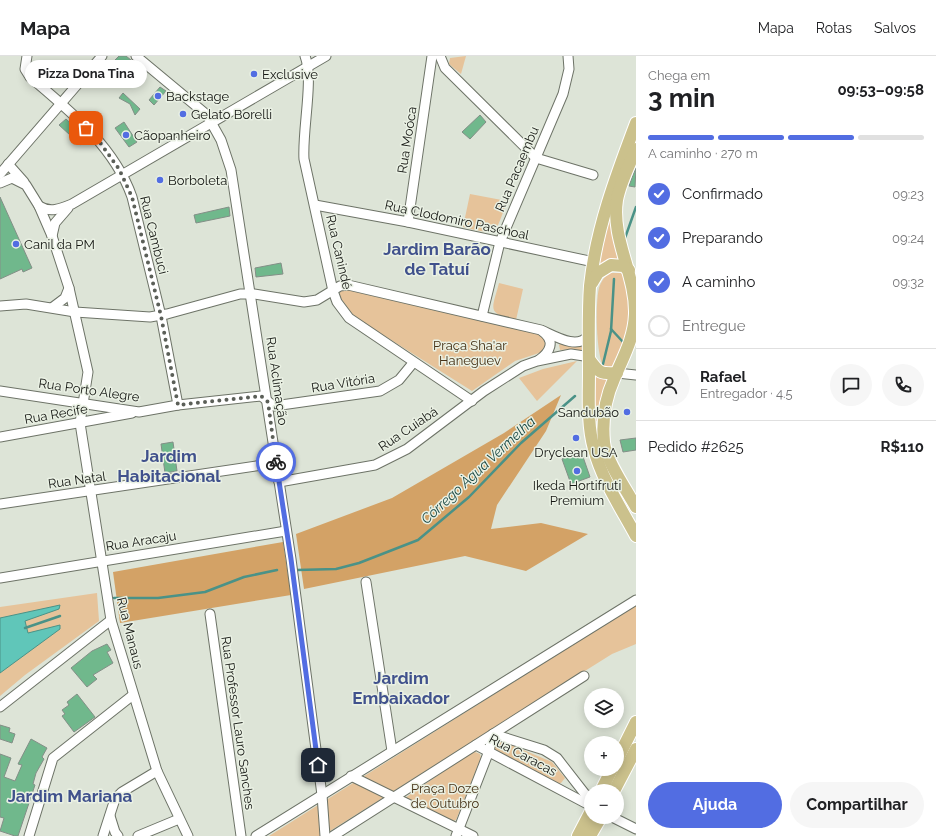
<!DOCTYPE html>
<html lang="pt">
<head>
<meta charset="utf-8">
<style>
	:root { --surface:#fff; --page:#f6f6f6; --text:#202124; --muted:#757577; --line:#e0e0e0; --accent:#526de2 }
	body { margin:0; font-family:Raleway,sans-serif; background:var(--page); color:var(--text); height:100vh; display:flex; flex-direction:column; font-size:15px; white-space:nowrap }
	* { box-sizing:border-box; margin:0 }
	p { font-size:13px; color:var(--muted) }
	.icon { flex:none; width:22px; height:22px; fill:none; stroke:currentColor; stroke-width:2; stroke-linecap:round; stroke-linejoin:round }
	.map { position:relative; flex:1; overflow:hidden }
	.side { display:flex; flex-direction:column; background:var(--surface); width:300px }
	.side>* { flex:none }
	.fabs { position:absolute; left:584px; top:632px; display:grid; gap:8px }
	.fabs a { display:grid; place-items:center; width:40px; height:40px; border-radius:50%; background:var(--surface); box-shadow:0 2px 10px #0003; font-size:20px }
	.pin { position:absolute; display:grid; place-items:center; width:34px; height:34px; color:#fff; margin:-17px; border-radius:8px; box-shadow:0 2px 6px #0006 }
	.courier { position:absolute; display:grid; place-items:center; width:40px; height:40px; margin:-20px; border:3px solid #526de2; border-radius:50%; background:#fff; color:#222; box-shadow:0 1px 5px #0007 }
	.bubble { position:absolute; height:28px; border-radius:14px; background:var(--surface); box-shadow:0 2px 10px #0003; font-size:13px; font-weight:700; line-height:28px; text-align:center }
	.overview em { font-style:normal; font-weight:700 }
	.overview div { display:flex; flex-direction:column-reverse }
	.overview { display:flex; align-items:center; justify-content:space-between; height:68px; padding:0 12px }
	h1 { font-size:26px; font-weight:700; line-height:30px }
	.bar { display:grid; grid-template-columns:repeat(4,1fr); gap:6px 4px; align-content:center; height:48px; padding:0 12px }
	.bar i { height:5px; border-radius:3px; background:var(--line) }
	.bar .active { background:var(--accent) }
	.bar p { grid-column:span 4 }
	.line { display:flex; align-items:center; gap:10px; padding:0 12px; border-top:1px solid var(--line) }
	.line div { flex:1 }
	.round { display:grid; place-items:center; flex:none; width:42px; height:42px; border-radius:21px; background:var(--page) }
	ol { padding:0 12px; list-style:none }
	li { display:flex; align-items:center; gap:12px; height:44px }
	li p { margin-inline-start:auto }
	li .icon { padding:4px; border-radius:50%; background:var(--accent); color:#fff; stroke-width:4 }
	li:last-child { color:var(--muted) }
	li i { width:22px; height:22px; border:2px solid var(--line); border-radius:50% }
	.primary-button { display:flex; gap:8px; margin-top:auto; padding:8px 12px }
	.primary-button a { flex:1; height:46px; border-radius:24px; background:var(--accent); color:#fff; font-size:16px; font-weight:700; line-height:46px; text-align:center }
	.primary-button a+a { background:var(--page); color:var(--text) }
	header { display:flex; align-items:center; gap:24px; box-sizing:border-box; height:56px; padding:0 20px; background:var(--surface); border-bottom:1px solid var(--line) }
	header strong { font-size:19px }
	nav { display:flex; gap:22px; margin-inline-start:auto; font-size:14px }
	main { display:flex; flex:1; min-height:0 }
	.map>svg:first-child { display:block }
	.green { fill:#e6c39a }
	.forest { fill:#d3a266 }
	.water { fill:#60c6b9; stroke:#4a9287 }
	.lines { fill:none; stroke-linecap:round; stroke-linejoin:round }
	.stream { stroke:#4a9287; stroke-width:2.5 }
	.building { fill:#70b88c; stroke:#838f87 }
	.minor-casing { stroke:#6d7367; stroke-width:11 }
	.major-casing { stroke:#fff; stroke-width:14 }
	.minor { stroke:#fff; stroke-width:9 }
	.major { stroke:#cbc18c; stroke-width:12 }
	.done { stroke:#5b5f58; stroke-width:4; stroke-dasharray:0 7.2 }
	.route { stroke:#526de2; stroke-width:5 }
	.poi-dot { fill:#526de2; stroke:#eaf1e4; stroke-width:1.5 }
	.labels { text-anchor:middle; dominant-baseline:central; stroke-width:3; stroke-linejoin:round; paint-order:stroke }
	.poi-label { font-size:13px; fill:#151713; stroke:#eaf1e4; text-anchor:start }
	.street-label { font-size:13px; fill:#151713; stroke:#eaf1e4 }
	.park-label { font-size:13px; fill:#463217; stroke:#eaf1e4 }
	.water-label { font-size:14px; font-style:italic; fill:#194742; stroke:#eaf1e4 }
	.district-label { font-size:17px; font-weight:bold; fill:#40518c; stroke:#eaf1e4 }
</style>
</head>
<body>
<header>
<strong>Mapa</strong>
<nav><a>Mapa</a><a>Rotas</a><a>Salvos</a></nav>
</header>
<main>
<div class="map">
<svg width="636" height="780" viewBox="0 0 636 780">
	<rect width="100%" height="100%" fill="#dde4d7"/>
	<g class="green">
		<polygon points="466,0 461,18 449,8 450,2"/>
		<polygon points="615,136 622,208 597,214"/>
		<path d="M470 138 507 145C495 178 499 180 463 171Z"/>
		<path d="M610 217H621L627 224 631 270 612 312H604C596 300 595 247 599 232 601 225 605 220 610 217Z"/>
		<path d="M499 227 523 233 516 264C486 257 492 254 499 227Z"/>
		<polygon points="344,233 542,279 546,290 542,296 515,305 472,335 353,260 340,241 340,235"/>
		<polygon points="561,287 584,290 584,295 572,293 560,294 559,289"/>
		<polygon points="577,305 537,345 519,322 543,313"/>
		<polygon points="594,319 610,321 599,365 595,365"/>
		<polygon points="97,537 99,565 25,619 0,640 0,551"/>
		<polygon points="636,549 636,588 612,598 322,780 269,780"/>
		<polygon points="500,684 552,706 565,722 561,727 554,728 495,694 495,688"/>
		<polygon points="475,696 480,698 481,702 456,764 453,765 405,742 469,698"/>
	</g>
	<g class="forest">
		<polygon points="561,339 546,375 497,449 491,473 541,467 588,478 526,515 465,500 304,533 296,478 392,442 504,377"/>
		<polygon points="283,486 291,539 120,567 113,516"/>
	</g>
	<polygon class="water" points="60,549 59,553 25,565 28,577 60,569 60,573 0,617 0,562"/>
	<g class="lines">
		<g class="stream">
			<polyline points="625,182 636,151"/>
			<polyline points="611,273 623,286"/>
			<polyline points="603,308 611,275 614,223"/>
			<polyline points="297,514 336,513 359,507 418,484 469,441 521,387 575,340"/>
			<polyline points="114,542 158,542 205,536 244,521 277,514"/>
			<polyline points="25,572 60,560"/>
		</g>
	</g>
	<g class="building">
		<polygon points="119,0 126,0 142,13 134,22 114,5"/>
		<polygon points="160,31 166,35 154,49 149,44"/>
		<polygon points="123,37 140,53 135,59 130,48 119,42"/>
		<polygon points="480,59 486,66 470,83 462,76"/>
		<polygon points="66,63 87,82 81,89 59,69"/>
		<polygon points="124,66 137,86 129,91 115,72"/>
		<polygon points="636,112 635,131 629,130 635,114"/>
		<polygon points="0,141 32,212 23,216 22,213 0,223"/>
		<polygon points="229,151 230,160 196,167 194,159"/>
		<polygon points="281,207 283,218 256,221 255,212"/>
		<polygon points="636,382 636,394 623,396 620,384"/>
		<polygon points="173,386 177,415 165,417 161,388"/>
		<polygon points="581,395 590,421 571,428 562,403"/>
		<polygon points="107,588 111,594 107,596 113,607 93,619 97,623 87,631 71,612 92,595"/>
		<polygon points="77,638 95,661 74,676 62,660 65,658 62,654 69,649 67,646"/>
		<polygon points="0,669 10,672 9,676 15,678 12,687 0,683"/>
		<polygon points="31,683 47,692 42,701 44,703 36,717 33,728 35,729 18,780 15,780 0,775 4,762 0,761 0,698 11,702 4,721 15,725 22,709 18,708"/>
	</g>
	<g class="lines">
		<defs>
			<g id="minor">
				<path d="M27 0 25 13 30 21C70 55 114 90 132 141L161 260 178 349"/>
				<polyline points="136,0 207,59 221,84 231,114 291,503 322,739 325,780"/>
				<path d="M305 0C314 23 302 74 304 103L333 235 337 246 349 262 472 345"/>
				<polyline points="440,0 445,12 536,102 593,119"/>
				<polyline points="8,108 24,126"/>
				<polyline points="0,118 102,0"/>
				<polyline points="0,127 12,122 26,129 39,150 52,180 69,232 88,316 80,367 111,564 157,715 188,780"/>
				<polyline points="315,149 408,166 594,206"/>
				<path d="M39 150C50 157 60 153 72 148L326 0"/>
				<polyline points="408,166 432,0"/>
				<polyline points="52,180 55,167 68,152"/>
				<path d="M0 250 26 248 75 256 150 261 167 258 240 238H254L304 246 317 244 340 230 348 229 541 274C555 280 577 294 588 280"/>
				<polyline points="53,251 65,242 69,232"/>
				<polyline points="482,260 500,186 563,38 569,13 568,0"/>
				<path d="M539 304C550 296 556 285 542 275"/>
				<polyline points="617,317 636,319"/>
				<polyline points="0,335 139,356 178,349 261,340 274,350 380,335 399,324 413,307"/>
				<polyline points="0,381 132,357"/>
				<polyline points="279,426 375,409 407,393 484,335 523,310 537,305 571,298 584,300 589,303"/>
				<polyline points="0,448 276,407"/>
				<polyline points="0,522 286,475"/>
				<polyline points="366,526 392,695"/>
				<polyline points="210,558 241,780"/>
				<polyline points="0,651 111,564"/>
				<polyline points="493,678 544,694 557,702 585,738 591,741"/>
				<polyline points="476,689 591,750"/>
				<polyline points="351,720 473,780"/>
				<polyline points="110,760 115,776 118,780"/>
				<polyline points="612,761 636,773"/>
				<polyline points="29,780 53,702 133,639"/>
				<polyline points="103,780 115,743 122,736 157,715"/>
				<polyline points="138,780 179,763"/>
				<polyline points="256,780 636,544"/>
				<polyline points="333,780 584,620"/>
				<polyline points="456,780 489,695 493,678"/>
			</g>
			<g id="major">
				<path d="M636 67C616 120 596 173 590 230 588 258 589 286 589 315 589 340 587 369 594 393 602 424 621 452 636 480"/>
				<path d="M636 93C629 110 620 127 617 144 611 183 636 219 635 258 634 283 623 301 614 323 605 343 602 365 604 386 605 403 627 435 636 451"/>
				<polyline points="592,227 598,217 611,209 623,210 629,214"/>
				<path d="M589 303C599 317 600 318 617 317"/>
				<polyline points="617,704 636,666"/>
				<polyline points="601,735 612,713"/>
				<polyline points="614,735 636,693"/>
				<polyline points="578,780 591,755"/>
				<polyline points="590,780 601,761"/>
			</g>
		</defs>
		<use href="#minor" class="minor-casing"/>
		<use href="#major" class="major-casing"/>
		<use href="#minor" class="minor"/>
		<use href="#major" class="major"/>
	</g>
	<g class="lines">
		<polyline class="done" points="86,72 96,81 119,113 132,141 161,260 178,349 261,340 268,346 276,406"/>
		<polyline class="route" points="276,406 291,503 318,709"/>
	</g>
	<g class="poi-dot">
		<circle cx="254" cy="18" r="4"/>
		<circle cx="158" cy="40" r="4"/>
		<circle cx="183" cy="58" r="4"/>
		<circle cx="126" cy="79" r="4"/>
		<circle cx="160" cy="124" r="4"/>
		<circle cx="16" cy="188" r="4"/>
		<circle cx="627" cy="356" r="4"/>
		<circle cx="576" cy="382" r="4"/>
		<circle cx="577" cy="415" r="4"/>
	</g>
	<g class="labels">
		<g class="poi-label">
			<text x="262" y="18">Exclusive</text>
			<text x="166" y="40">Backstage</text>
			<text x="191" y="58">Gelato Borelli</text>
			<text x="134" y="79">Cãopanheiro</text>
			<text x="168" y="124">Borboleta</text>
			<text x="24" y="188">Canil da PM</text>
			<text x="619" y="356" text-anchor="end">Sandubão</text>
			<text x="576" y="396" text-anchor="middle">Dryclean USA</text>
			<text x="577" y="429" text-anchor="middle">Ikeda Hortifruti<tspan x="577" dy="15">Premium</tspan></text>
		</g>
		<g class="street-label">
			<text transform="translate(407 84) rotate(-81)">Rua Moóca</text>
			<text transform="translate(517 113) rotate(-67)">Rua Pacaembu</text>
			<text transform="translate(457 164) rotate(12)">Rua Clodomiro Paschoal</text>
			<text transform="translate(154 179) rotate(76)">Rua Cambuci</text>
			<text transform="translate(339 196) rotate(77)">Rua Canindé</text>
			<text transform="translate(277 325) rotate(82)">Rua Aclimação</text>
			<text transform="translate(343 327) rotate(-9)">Rua Vitória</text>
			<text transform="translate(89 334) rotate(8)">Rua Porto Alegre</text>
			<text transform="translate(56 358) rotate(-10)">Rua Recife</text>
			<text transform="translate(408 373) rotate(-34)">Rua Cuiabá</text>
			<text transform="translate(77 424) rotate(-8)">Rua Natal</text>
			<text transform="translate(141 485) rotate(-9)">Rua Aracaju</text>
			<text transform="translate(130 577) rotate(76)">Rua Manaus</text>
			<text transform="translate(238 667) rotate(82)">Rua Professor Lauro Sanches</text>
			<text transform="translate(523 699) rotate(28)">Rua Caracas</text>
		</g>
		<g class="park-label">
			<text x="470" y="289">Praça Sha'ar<tspan x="470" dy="15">Haneguev</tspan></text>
			<text x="445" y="732">Praça Doze<tspan x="445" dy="15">de Outubro</tspan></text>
		</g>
		<g class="water-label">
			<text transform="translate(478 414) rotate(-43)">Córrego Àgua Vermelha</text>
		</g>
		<g class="district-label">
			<text x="437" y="193">Jardim Barão<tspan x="437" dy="20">de Tatuí</tspan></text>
			<text x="169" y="400">Jardim<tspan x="169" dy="20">Habitacional</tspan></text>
			<text x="401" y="622">Jardim<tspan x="401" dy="20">Embaixador</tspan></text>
			<text x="70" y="740">Jardim Mariana</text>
		</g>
	</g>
</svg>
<div class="fabs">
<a><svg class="icon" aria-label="layers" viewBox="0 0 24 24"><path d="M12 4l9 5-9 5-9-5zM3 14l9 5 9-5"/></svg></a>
<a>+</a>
<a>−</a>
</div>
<div class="pin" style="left:86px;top:72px;background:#ea580c"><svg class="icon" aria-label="bag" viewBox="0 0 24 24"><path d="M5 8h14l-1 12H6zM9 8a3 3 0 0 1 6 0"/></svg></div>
<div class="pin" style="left:318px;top:709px;background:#1f2937"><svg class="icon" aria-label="home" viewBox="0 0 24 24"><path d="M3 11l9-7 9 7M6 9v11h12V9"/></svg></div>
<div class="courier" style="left:276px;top:406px"><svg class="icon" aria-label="bike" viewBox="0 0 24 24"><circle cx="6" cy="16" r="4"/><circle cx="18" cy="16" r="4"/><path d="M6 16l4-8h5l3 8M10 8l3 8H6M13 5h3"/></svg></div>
<div class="bubble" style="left:25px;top:4px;width:122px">Pizza Dona Tina</div>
</div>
<section class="side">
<div class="overview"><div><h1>3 min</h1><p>Chega em</p></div><em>09:53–09:58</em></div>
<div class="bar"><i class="active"></i><i class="active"></i><i class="active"></i><i></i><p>A caminho · 270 m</p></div>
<ol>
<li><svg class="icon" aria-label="check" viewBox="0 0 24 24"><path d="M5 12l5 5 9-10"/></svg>Confirmado<p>09:23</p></li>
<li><svg class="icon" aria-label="check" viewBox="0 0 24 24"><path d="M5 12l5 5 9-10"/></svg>Preparando<p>09:24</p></li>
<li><svg class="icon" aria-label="check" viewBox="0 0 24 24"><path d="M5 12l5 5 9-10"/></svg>A caminho<p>09:32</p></li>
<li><i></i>Entregue</li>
</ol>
<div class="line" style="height:72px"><a class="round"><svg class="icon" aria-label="person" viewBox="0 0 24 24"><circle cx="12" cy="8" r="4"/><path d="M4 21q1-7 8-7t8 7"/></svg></a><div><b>Rafael</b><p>Entregador · 4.5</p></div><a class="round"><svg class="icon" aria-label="chat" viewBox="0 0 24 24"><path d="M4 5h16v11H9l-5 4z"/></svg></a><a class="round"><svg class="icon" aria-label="phone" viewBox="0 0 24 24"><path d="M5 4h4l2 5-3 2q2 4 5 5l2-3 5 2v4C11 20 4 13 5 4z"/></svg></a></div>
<div class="line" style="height:52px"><div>Pedido #2625</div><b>R$110</b></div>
<div class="primary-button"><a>Ajuda</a><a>Compartilhar</a></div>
</section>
</main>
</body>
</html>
